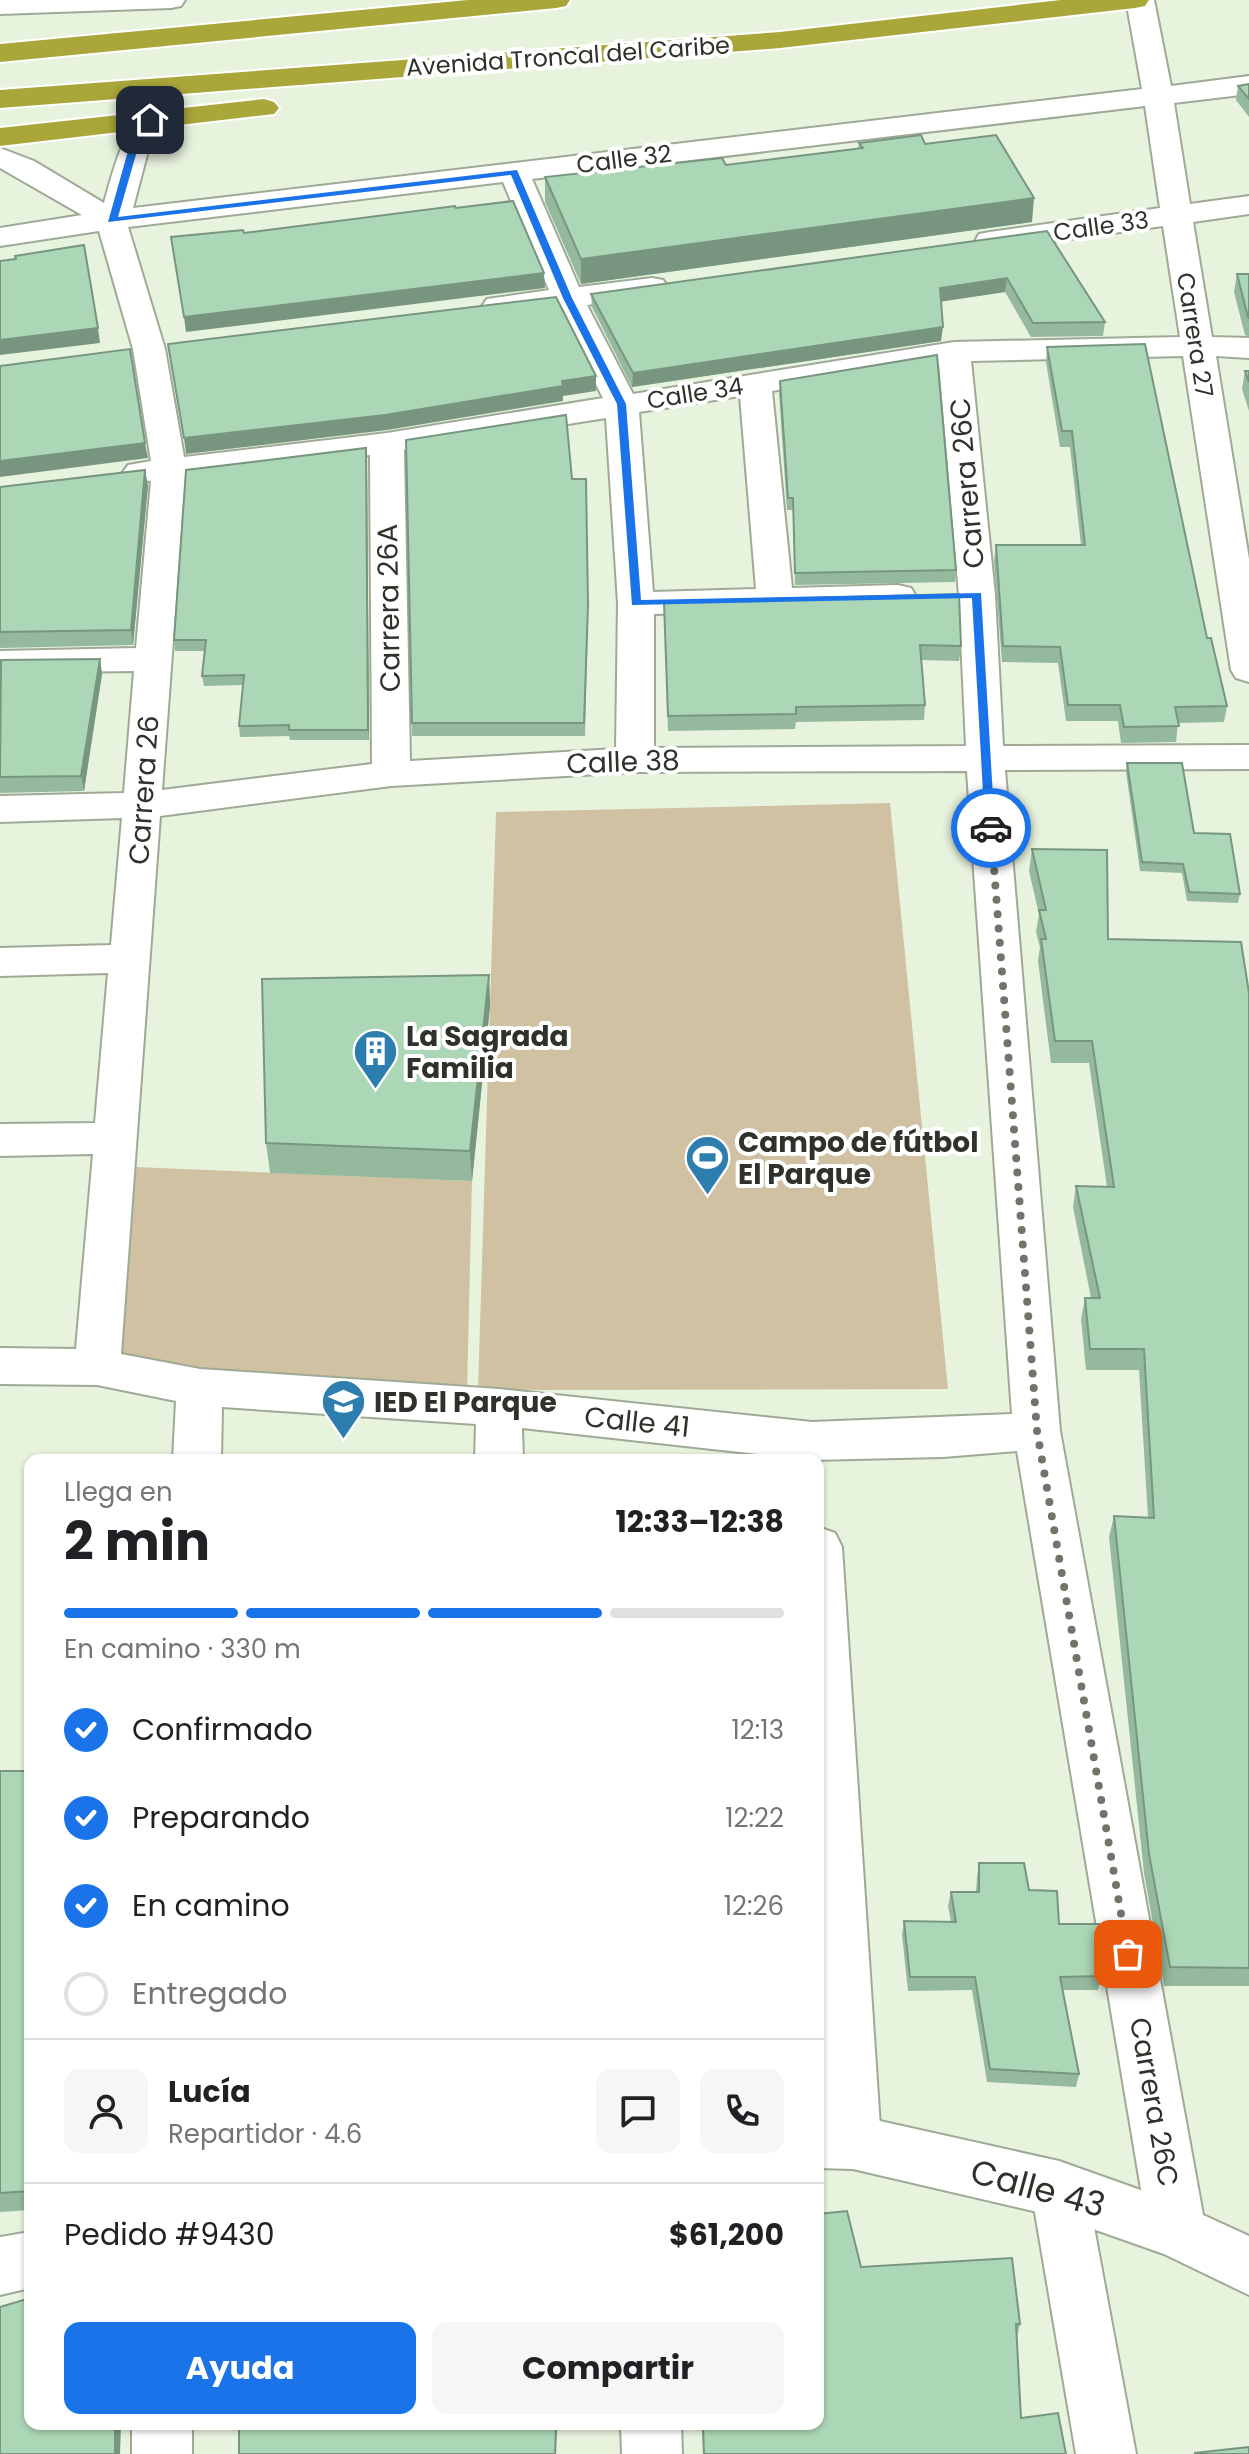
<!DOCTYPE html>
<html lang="es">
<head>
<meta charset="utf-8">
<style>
	:root { --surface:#fff; --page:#f6f6f6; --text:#202124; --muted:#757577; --line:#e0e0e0; --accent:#1a73e8 }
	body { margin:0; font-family:Poppins,sans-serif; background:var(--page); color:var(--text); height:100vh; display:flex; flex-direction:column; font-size:30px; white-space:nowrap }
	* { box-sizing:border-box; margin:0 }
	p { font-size:26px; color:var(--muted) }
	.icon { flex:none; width:44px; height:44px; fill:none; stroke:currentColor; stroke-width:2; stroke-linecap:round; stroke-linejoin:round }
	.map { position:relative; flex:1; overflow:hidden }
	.sheet { position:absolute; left:24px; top:1454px; width:800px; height:976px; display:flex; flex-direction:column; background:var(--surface); border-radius:16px; box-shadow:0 2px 6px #0004 }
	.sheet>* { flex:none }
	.pin { position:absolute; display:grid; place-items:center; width:68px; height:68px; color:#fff; margin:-34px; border-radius:16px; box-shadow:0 4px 12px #0006 }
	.courier { position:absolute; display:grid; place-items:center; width:80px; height:80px; margin:-40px; border:6px solid #1a73e8; border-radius:50%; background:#fff; color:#222; box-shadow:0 2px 10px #0007 }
	.head em { font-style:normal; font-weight:700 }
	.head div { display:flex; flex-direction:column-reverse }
	.head { display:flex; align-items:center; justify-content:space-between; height:136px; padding:0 40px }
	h1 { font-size:52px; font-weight:700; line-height:60px }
	.bar { display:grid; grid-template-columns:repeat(4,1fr); gap:12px 8px; align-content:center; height:96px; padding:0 40px }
	.bar i { height:10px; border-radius:6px; background:var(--line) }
	.bar .active { background:var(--accent) }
	.bar p { grid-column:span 4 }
	.line { display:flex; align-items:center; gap:20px; padding:0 40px; border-top:2px solid var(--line) }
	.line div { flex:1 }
	.round { display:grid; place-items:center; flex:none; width:84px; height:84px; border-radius:16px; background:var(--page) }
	ol { padding:0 40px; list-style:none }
	li { display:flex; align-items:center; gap:24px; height:88px }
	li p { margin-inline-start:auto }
	li .icon { padding:8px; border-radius:50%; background:var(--accent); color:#fff; stroke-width:4 }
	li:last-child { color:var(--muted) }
	li i { width:44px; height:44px; border:4px solid var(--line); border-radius:50% }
	.cta { display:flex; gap:16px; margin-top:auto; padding:16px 40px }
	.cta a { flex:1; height:92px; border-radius:16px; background:var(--accent); color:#fff; font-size:32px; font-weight:700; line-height:92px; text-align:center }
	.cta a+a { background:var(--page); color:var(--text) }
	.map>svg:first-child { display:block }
	.green { fill:#d0c1a3 }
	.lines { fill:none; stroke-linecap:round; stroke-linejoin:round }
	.street-casing { stroke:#9faa96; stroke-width:4 }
	.secondary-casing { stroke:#9faa96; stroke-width:4 }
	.highway-casing { stroke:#fff; stroke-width:4 }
	.street { fill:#fff; fill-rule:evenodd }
	.secondary { fill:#fff; fill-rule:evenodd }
	.highway { fill:#aaa73a; fill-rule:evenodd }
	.wall { fill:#94b99d }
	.shaded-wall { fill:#78967f }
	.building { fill:#acd7b6; stroke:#78967f; stroke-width:2 }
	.route { fill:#1a73e8 }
	.done { stroke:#6f7669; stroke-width:8; stroke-dasharray:0 14.4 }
	.labels { text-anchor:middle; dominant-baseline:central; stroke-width:8; stroke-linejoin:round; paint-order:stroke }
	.far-street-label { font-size:24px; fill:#2e322a; stroke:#fff }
	.street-label { font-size:28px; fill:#2e322a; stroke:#fff }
	.poi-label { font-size:28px; font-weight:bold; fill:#2e322a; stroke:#fff; text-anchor:start }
	.near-street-label { font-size:34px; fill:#2e322a; stroke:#fff }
</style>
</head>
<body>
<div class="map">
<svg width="1249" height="2454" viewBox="0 0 1249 2454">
	<rect width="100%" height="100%" fill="#e8f3de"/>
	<g class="green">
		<polygon points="890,803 948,1389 478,1390 496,812"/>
		<polygon points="135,1167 472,1181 467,1392 259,1381 113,1359"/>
	</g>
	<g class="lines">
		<defs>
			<g id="street">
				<path d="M1126 0H1154L1171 86 1249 76V94L1174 103 1190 204 1249 196V214L1193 222 1212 337 1249 338V358L1216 356 1249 559V682L1236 678 1231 670 1183 356 971 361 995 595 1003 746 1249 745V769L1005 770 1060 1431 1206 2231 1197 2251 1177 2259 1157 2251 1148 2231 1017 1451 943 1457 812 1460 522 1428 523 1460H475L476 1424 222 1407 221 1460H173L176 1401 97 1385 0 1384V1348L76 1349 93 1154 0 1156V1124L95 1123 108 973 0 976V948L111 945 122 818 0 822V796L124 793 134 671 0 673V651L136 648 151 481 128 479 123 472 128 465 151 461 133 349 99 231 0 246V228L82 215 0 168V148L34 161 104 203C113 171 120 142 140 114L150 111 160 114 165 120 148 151 133 208 1142 89ZM1145 106 1160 208 990 232 979 234 975 241 979 248 990 250 1163 226 1180 337 954 342 633 394 587 305 663 294 668 287 663 280 652 278 579 287 532 179ZM503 182 549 290 487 299 482 306 487 313 498 316 557 308 603 398 387 433 184 457 165 349 128 227ZM939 364 959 595 966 746 654 748V614L898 607 911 604 916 596 911 588 898 585 792 588 772 391ZM740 396 756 589 653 592 639 412ZM606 418 618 603 616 749 410 761 404 450ZM370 455 372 764 162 790 185 477ZM967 771 1012 1414 812 1422 499 1389 200 1369 121 1354 160 816 391 786 635 772Z"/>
				<polygon points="818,1527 835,1533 842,1547 881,2142 873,2161 853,2169 833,2161 825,2142 818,2009"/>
				<polygon points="1059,2161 1079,2170 1087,2189 1136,2454 1076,2454 1031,2189 1039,2170"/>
				<rect x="132" y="2424" width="60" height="30"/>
				<polygon points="621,2424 681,2424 682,2454 622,2454"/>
			</g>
			<g id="secondary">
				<polygon points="0,0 185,0 181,6 171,8 0,14"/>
				<polygon points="818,2114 853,2115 1059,2161 1177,2203 1249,2236 1249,2295 1164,2254 1059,2217 853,2169 818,2168"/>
				<polygon points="30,2232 30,2288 0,2295 0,2237"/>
			</g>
			<g id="highway">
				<polygon points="468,0 570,0 566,6 556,8 0,62 0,44"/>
				<polygon points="1061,0 1149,0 1145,6 1135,8 780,48 0,108 0,90 780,32"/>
				<polygon points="264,99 274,102 279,108 274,114 0,146 0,128"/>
			</g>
		</defs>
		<use href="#street" class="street-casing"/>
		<use href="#secondary" class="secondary-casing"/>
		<use href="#highway" class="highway-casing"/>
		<use href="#street" class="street"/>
		<use href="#secondary" class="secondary"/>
		<use href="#highway" class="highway"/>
	</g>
	<g class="wall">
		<polygon points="1249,84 1249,117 1236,100 1238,86"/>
		<polygon points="859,143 925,144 1032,222 581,284 545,202 545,177 726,165 858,149"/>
		<polygon points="1047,231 1105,322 1103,336 1031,337 1005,292 941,301 941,341 632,387 592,307 591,294"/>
		<polygon points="1237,274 1249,274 1249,337 1245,335 1234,292"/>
		<polygon points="1047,347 1207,638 1227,706 1224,722 1178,723 1176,742 1121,743 1118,721 1066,721 1058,663 1002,662 994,561 996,545 1081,545 1070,447 1060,447 1046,362"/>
		<polygon points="1245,371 1249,371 1249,411 1242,389"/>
		<polygon points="780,381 956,570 955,582 795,585 793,510 787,510 779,393"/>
		<polygon points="366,448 369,740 290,740 289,736 240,737 239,726 243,685 204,686 202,676 204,651 175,651 174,640"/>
		<polygon points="572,479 588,617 585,736 412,736 412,723"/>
		<polygon points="148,485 133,645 0,648 0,487"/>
		<polygon points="664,602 961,646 959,661 921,660 925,705 924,720 796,722 795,729 668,731"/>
		<polygon points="100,659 102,674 84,791 0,793 0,666"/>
		<polygon points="1127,763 1194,833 1240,894 1238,903 1187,901 1182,873 1140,871 1126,772"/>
		<polygon points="1032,849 1108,939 1249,993 1249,1986 1164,1986 1144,1873 1109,1537 1114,1516 1148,1517 1139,1370 1086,1370 1081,1319 1085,1298 1091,1298 1073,1207 1076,1186 1107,1187 1089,1063 1051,1063 1038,961 1040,947 1036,932 1039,914 1029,871"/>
		<polygon points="489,975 490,1006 472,1181 270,1173 266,1143"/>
		<polygon points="0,1771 30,1771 30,2210 0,2212"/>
		<polygon points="979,1863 1029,1890 1059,1924 1107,1972 1104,1985 1099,1985 1098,1990 1063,1990 1079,2074 1076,2087 987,2082 972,1990 908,1991 902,1935 904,1921 951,1922 948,1906 951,1892 976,1892 977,1877"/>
		<polygon points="861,2267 1020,2324 1017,2337 1021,2418 1066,2454 703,2454 702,2424 818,2424"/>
	</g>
	<g class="shaded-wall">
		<polygon points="1034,198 1032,222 581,284 581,259"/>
		<polygon points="544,273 545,288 186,332 184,317"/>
		<polygon points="1007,278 1005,292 939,302 940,288"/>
		<polygon points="943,327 941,341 632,387 633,373"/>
		<polygon points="98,328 100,343 0,355 0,340"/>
		<polygon points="596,376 596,391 563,396 563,401 387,430 186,454 184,438"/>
		<polygon points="145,443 148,458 0,477 0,461"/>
		<polygon points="366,448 367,458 369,740 368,730"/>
		<polygon points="145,470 148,485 133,645 131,630"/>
		<polygon points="100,659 102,674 84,791 81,776"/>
		<polygon points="489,975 490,1006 472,1181 470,1151"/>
		<polygon points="115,2424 121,2424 120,2454 115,2454"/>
		<polygon points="556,2424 557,2424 556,2454 555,2454"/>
	</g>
	<g class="building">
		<polygon points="1249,84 1249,99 1238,86"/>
		<polygon points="921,135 925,144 996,135 1034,198 581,259 545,177 722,158 726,165 863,148 859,143"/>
		<polygon points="513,201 544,273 184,317 171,237 243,230 244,233 455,206 456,208"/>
		<polygon points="1047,231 1105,322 1033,323 1007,278 940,288 943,327 633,373 591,294"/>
		<polygon points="84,245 98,328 0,340 0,261 16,259 15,256"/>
		<polygon points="1237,274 1249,274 1249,318 1248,317"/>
		<polygon points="556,297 596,376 562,381 563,386 385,415 184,438 168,344"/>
		<polygon points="1145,344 1207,638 1211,638 1227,706 1175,707 1179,726 1124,727 1120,705 1068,705 1060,647 1003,646 996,545 1085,545 1072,431 1062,431 1047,347"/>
		<polygon points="130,349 145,443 0,461 0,366"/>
		<polygon points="937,355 956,570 795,573 793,498 788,498 780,381"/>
		<polygon points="1245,371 1249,371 1249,382"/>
		<polygon points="566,415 572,479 586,479 588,605 584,723 412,723 406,440"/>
		<polygon points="366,448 368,730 289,730 289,725 239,726 244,675 202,676 206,640 174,640 186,470"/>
		<polygon points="145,470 131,630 0,632 0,487"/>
		<polygon points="959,594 961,646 920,645 925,705 796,707 796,714 668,716 664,602"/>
		<polygon points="100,659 81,776 0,777 1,660"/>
		<polygon points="1127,763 1182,763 1194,833 1230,834 1240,894 1189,892 1183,864 1142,862"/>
		<polygon points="1032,849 1107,850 1108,939 1241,942 1249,993 1249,1968 1170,1967 1149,1854 1114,1516 1154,1518 1144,1349 1090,1349 1085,1298 1100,1298 1076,1186 1114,1187 1092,1041 1055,1041 1041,939 1046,939 1039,910 1046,910"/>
		<polygon points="489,975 470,1151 266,1143 262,979"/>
		<polygon points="0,1771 30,1771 30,2191 0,2193"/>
		<polygon points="979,1863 1024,1863 1029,1890 1057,1891 1059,1924 1099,1924 1107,1972 1101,1972 1101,1976 1060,1977 1079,2074 990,2069 975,1977 910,1977 904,1921 956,1922 951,1892 979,1892"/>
		<polygon points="847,2211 861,2267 1012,2258 1020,2324 1016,2324 1021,2418 1058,2413 1066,2454 704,2454 703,2424 818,2424 818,2214"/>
		<polygon points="30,2298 30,2424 115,2424 115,2454 0,2454 0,2307"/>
		<polygon points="239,2424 556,2424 555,2454 239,2454"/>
		<polygon points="1249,2447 1249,2454 1195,2454 1195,2453"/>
	</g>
	<polygon class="route" points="147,118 154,120 137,151 118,217 517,170 572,298 626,404 641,600 981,593 995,831 985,828 972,598 632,605 617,404 563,298 511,175 108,222 128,151"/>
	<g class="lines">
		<polyline class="done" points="991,828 1037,1431 1128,1954"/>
	</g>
	<defs>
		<symbol id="building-pin" viewBox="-11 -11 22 30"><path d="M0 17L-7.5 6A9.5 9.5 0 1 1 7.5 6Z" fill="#2d7eaf" stroke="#fff"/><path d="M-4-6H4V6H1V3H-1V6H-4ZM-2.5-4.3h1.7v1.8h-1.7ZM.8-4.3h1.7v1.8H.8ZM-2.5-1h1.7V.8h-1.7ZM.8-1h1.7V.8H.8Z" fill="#fff"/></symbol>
		<symbol id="stadium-pin" viewBox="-11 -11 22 30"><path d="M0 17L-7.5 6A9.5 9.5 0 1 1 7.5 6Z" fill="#2d7eaf" stroke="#fff"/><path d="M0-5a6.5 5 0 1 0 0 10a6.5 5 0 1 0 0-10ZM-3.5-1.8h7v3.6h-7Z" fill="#fff"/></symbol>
		<symbol id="school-pin" viewBox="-11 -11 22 30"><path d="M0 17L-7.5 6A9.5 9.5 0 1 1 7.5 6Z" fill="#2d7eaf" stroke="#fff"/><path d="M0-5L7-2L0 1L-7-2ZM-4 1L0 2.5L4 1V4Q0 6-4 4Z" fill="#fff"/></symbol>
	</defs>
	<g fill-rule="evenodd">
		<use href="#building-pin" x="350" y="1026" width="51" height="69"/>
		<use href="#stadium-pin" x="682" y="1132" width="51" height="69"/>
		<use href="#school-pin" x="318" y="1376" width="51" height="69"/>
	</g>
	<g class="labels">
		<g class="far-street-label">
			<text transform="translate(568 56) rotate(-4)">Avenida Troncal del Caribe</text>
			<text transform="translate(624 159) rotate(-7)">Calle 32</text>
			<text transform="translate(1101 226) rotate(-8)">Calle 33</text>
			<text transform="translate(1195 335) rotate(81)">Carrera 27</text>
			<text transform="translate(695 393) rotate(-9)">Calle 34</text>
		</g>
		<g class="street-label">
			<text transform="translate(967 483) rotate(-95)">Carrera 26C</text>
			<text transform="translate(389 608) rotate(-91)">Carrera 26A</text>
			<text transform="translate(623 762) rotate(-2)">Calle 38</text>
			<text transform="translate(144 790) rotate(-86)">Carrera 26</text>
			<text transform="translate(637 1422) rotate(6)">Calle 41</text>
			<text transform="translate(1154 2102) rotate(80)">Carrera 26C</text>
		</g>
		<g class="poi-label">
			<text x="406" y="1036">La Sagrada<tspan x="406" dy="32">Familia</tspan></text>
			<text x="738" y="1142">Campo de fútbol<tspan x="738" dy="32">El Parque</tspan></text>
			<text x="374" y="1402">IED El Parque</text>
		</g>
		<g class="near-street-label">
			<text transform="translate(1038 2188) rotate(15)">Calle 43</text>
		</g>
	</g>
</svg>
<div class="pin" style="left:1128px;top:1954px;background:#ea580c"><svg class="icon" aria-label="bag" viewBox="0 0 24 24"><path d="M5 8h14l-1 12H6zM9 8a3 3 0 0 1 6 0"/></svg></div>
<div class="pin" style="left:150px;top:120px;background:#1f2937"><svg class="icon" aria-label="home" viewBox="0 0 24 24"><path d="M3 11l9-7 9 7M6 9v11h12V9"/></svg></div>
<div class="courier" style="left:991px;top:828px"><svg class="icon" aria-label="car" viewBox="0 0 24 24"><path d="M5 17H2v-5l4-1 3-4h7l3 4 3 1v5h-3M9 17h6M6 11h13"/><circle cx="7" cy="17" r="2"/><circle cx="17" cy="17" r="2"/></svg></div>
<section class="sheet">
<div class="head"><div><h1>2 min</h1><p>Llega en</p></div><em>12:33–12:38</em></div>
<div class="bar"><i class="active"></i><i class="active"></i><i class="active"></i><i></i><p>En camino · 330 m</p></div>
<ol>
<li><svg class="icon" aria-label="check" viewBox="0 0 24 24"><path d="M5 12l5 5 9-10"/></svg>Confirmado<p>12:13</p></li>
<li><svg class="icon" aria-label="check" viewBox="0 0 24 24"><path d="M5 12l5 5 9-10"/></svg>Preparando<p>12:22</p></li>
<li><svg class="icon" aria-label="check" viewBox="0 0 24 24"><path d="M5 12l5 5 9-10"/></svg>En camino<p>12:26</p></li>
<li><i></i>Entregado</li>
</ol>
<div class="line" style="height:144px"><a class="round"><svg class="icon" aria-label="person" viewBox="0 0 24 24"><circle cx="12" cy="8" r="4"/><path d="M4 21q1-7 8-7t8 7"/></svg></a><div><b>Lucía</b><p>Repartidor · 4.6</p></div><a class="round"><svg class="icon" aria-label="chat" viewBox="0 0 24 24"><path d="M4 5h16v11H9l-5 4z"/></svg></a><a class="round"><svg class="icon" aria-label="phone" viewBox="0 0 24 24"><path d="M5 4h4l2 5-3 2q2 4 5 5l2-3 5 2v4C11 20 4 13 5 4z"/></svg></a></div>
<div class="line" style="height:104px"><div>Pedido #9430</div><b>$61,200</b></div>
<div class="cta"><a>Ayuda</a><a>Compartir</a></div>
</section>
</div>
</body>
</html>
